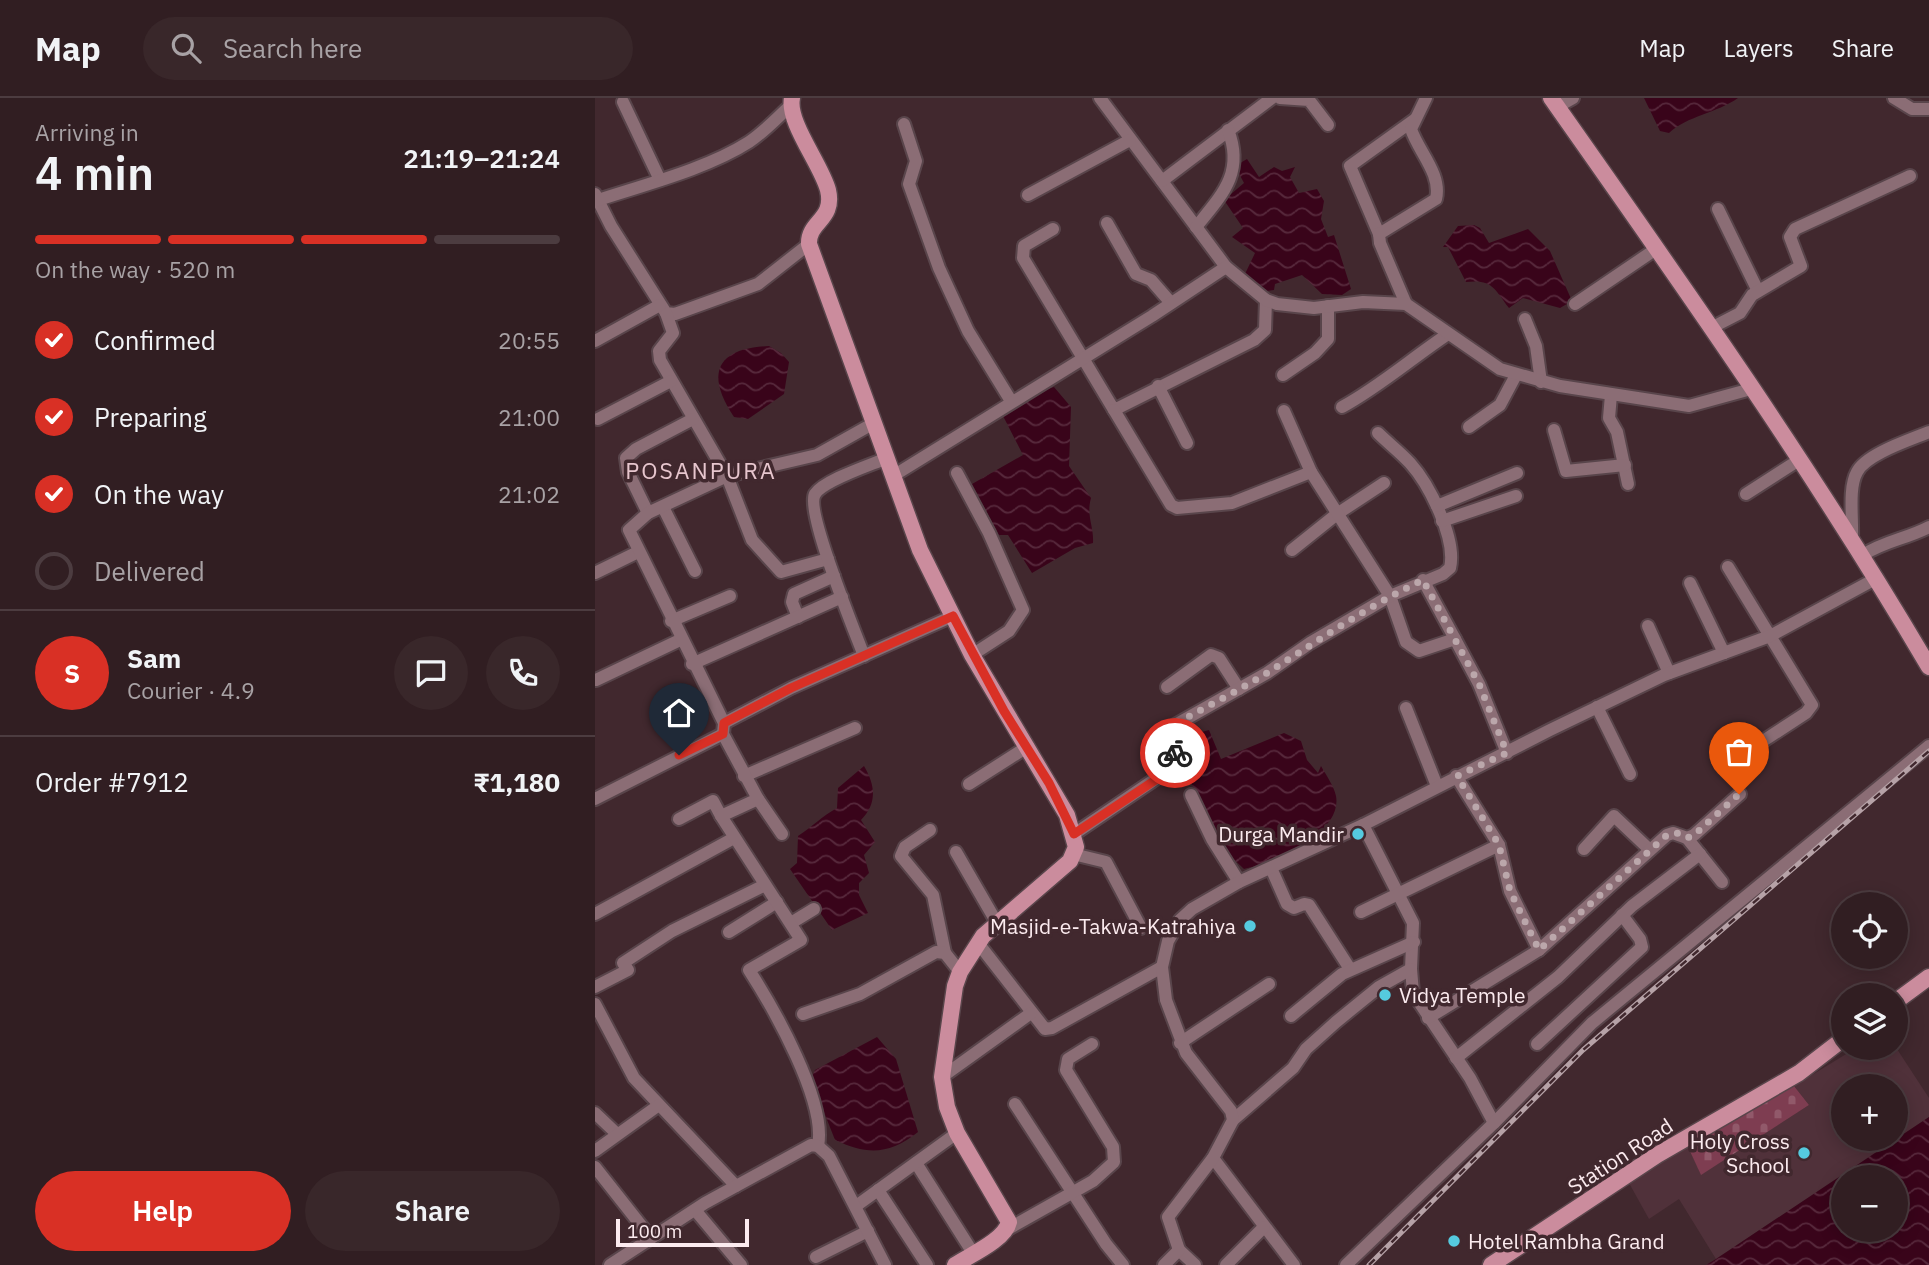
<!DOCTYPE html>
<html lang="en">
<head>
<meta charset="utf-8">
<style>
	:root { --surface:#311e22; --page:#39272a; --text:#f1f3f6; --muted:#a8a2a5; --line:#4c3c40; --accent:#d93025 }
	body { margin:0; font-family:"IBM Plex Sans",sans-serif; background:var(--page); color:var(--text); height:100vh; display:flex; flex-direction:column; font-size:26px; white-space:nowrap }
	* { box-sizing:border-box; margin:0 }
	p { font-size:23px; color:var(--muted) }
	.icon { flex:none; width:38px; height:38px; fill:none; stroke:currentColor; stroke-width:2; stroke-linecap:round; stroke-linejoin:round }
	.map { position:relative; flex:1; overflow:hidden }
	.details { display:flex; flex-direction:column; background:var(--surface); width:595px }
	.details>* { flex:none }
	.controls { position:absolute; left:1236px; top:794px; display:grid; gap:14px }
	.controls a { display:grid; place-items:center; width:77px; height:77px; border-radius:50%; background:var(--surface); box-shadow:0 4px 18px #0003,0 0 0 2px var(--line); font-size:35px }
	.scale { position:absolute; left:21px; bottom:18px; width:133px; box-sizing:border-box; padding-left:7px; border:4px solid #fcebef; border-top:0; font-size:19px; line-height:24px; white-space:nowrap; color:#fcebef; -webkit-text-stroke:5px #41282e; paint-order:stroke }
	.pin { position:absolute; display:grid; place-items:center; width:60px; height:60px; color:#fff; margin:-72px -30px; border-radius:50% 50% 50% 0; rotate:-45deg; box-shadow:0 0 7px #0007 }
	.pin .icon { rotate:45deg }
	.courier { position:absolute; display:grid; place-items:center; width:70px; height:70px; margin:-35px; border:5px solid #d93025; border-radius:50%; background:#fff; color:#222; box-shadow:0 2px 9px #0007 }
	.headline em { font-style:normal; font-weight:600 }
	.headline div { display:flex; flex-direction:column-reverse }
	.headline { display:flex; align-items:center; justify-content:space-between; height:119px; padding:0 35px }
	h1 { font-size:46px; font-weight:600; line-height:52px }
	.bar { display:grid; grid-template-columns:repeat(4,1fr); gap:10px 7px; align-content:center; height:84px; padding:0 35px }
	.bar i { height:9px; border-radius:5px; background:var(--line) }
	.bar .active { background:var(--accent) }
	.bar p { grid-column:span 4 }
	.line { display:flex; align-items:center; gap:18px; padding:0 35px; border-top:2px solid var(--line) }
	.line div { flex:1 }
	.round { display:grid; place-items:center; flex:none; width:74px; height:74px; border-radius:37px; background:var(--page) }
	ol { padding:0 35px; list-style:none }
	li { display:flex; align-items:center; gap:21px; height:77px }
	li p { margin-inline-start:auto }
	li .icon { padding:7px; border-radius:50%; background:var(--accent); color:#fff; stroke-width:4 }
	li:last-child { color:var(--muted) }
	li i { width:38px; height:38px; border:4px solid var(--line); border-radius:50% }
	.cta { display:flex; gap:14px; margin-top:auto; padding:14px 35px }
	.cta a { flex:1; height:80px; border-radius:42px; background:var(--accent); color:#fff; font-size:28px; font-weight:600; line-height:80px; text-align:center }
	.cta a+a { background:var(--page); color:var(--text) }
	header { display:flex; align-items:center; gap:42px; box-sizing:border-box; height:98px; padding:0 35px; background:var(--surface); border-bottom:2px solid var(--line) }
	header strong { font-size:33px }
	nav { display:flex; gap:38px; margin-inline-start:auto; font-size:24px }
	.search { width:490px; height:63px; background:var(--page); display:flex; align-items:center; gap:18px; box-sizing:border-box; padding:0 24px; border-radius:38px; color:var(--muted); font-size:26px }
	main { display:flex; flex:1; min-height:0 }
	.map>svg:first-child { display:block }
	.built { fill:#50313a; fill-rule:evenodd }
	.cemetery { fill:url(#cemetery-stones) }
	.water { fill:url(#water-waves); fill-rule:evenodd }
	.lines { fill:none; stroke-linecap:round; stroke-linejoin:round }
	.minor-casing { stroke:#59454b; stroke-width:16 }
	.major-casing { stroke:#59454b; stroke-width:19 }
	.minor { stroke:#8b6d75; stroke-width:12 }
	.major { stroke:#cb8c9d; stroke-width:16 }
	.rail-casing { stroke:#b6a2a7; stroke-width:5 }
	.rail { stroke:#41282e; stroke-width:2.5; stroke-dasharray:8; stroke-linecap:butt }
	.done { stroke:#bba7ab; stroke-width:7; stroke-dasharray:0 12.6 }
	.route { stroke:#d93025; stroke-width:9 }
	.poi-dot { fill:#55cadf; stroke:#41282e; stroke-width:2.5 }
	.labels { text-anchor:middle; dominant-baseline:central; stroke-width:7; stroke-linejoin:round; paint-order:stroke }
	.poi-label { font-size:21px; fill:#fcebef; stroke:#41282e; text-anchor:end }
	.street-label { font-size:21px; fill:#fcebef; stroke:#41282e }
	.neighbourhood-label { font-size:23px; letter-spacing:2px; fill:#e7c6ce; stroke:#41282e }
</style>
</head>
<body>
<header>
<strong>Map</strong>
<div class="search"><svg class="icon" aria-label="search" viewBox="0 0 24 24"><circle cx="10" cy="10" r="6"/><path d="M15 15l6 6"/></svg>Search here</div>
<nav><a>Map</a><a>Layers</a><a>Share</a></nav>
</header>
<main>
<section class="details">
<div class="headline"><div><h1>4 min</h1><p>Arriving in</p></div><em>21:19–21:24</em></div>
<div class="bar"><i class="active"></i><i class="active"></i><i class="active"></i><i></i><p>On the way · 520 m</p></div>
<ol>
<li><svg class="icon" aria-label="check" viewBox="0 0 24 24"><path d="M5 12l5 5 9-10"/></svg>Confirmed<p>20:55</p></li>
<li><svg class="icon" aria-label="check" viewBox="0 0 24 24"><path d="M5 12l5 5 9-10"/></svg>Preparing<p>21:00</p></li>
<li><svg class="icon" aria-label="check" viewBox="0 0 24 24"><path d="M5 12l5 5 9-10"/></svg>On the way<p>21:02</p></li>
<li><i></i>Delivered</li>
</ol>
<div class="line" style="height:126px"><b class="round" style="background:var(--accent);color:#fff">S</b><div><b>Sam</b><p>Courier · 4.9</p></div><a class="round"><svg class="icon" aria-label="chat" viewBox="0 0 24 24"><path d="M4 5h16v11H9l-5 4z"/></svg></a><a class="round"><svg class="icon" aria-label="phone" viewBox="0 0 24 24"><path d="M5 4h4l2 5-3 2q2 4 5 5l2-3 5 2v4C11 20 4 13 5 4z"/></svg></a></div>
<div class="line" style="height:91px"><div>Order #7912</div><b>₹1,180</b></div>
<div class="cta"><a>Help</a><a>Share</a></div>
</section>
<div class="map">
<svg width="1334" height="1167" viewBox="0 0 1334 1167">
	<defs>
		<pattern id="cemetery-stones" width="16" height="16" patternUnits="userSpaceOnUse" patternTransform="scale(1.75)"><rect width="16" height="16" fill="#7e3d51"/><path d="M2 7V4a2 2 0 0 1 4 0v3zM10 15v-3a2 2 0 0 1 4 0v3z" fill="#91596a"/></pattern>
		<pattern id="water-waves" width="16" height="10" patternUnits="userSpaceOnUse" patternTransform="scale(1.75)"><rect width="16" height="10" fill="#39041a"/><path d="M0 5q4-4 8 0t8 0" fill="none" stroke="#57293c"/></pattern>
	</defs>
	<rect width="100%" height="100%" fill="#41282e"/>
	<path class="built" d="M1300 948 1334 1000V1019L1121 1161 1084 1101 1054 1121 1034 1085 1065 1062 1093 1049 1106 1076 1214 1007 1199 988 1261 950ZM1248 989H1300V1041H1248Z"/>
	<polygon class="cemetery" points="1199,988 1214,1007 1106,1077 1093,1049"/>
	<g class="water">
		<path d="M1049 0H1143C1122 15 1092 18 1074 35L1065 33Z"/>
		<polygon points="652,61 664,79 679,69 687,73 700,69 695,79 704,95 722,91 729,103 726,121 733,139 739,137 756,191 747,197 727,196 707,177 680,186 679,192 664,194 650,176 660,155 637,139 648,130 629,102 649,85 640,68"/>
		<path d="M879 127 885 130 894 145 933 131 955 153 977 203 965 210 928 200 914 210C899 190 897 181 871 184L853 149H848L863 128Z"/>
		<path d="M174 248 186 255 194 264 189 296 153 321 139 319C110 276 121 250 174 248Z"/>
		<path d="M459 289 476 309 474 368 496 400C491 418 499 428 498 445L480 450 437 475 413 437H404L377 386 428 357 407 316 444 294Z"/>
		<path d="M614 632 626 661 689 635 706 643 712 662 723 675 726 668C731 677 739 688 741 698 748 735 677 766 649 771L630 753 586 665V650L599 636Z"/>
		<path d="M269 668C281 688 282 706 266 722L280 744 269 757 274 775 264 785V797L273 815 237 832 195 771 202 765 203 738C217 729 227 718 242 710L243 690Z"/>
		<path d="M282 939 301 961 323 1034C294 1057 272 1057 240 1042L216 981 220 972Z"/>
		<path d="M1334 1019V1167H1111L1121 1161ZM1248 1080H1300V1132H1248Z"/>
	</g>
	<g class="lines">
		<defs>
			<g id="minor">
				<polyline points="505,0 631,169"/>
				<polyline points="685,0 714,2 733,27"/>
				<polyline points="1299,0 1317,11 1334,11"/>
				<polyline points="28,4 65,82"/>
				<polyline points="962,9 978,0"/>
				<polyline points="309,26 321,63 314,86 344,170 373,233 416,303"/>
				<polyline points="567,83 677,0"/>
				<polyline points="0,96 16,128 71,215 80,216 163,186 214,146"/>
				<polyline points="433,97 535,42"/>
				<path d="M0 103C48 87 112 71 154 44 169 34 182 20 195 8"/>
				<polyline points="1123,111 1163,193"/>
				<polyline points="512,125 541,176 556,182 576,205"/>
				<path d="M601 129C626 98 650 75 633 32"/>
				<polyline points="458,131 429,148 428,160 519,312 659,242 670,232 671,202"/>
				<polyline points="784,136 755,68 819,22"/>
				<path d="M811 206 785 145 784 136 841 101C847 76 823 53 816 31L831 0"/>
				<polyline points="980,206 1061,151"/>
				<polyline points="71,215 78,235 64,253 65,262 132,378 157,442 186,474 233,461"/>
				<polyline points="930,221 941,248 946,284"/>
				<polyline points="1116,230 1145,215 1157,197 1206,168 1195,139 1200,131 1315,78"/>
				<polyline points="0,243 65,207"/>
				<polyline points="688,277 720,255 733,241 733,208"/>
				<polyline points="563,288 592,345"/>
				<polyline points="1016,297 1014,320 1022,334 1033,386"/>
				<path d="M747 309C784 289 817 260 853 236"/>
				<polyline points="689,313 716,374"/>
				<polyline points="3,321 76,283"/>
				<polyline points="874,329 905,307 921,277"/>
				<polyline points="959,332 971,373 1030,367"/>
				<path d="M783 335C793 345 805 354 815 365 834 386 862 441 855 470L848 476 795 498 811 544 824 553 860 541 884 586 912 655"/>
				<polyline points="362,375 394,435 428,512 414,533 377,557"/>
				<polyline points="298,378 557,218 631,169 671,202 682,206 719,210 768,204 811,206 905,271 965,288 1094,308 1156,291"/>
				<polyline points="1151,396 1204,362"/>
				<polyline points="842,408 922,375"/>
				<polyline points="68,409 100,473"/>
				<polyline points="53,415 33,374 31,360 41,351 98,321"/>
				<polyline points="847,423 921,398"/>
				<path d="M1257 440C1258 421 1253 390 1262 374 1271 356 1315 342 1334 334"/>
				<polyline points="697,452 742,416 789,385"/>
				<path d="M1268 457C1289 443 1311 441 1334 429"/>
				<polyline points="1133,469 1217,607 1211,615 1165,645"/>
				<polyline points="0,475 43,454"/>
				<polyline points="828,482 860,541"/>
				<polyline points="1095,485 1129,555"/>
				<polyline points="203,519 197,504 199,496 239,478"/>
				<polyline points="76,523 135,498"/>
				<polyline points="1053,528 1074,575"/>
				<path d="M269 558C260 534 210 412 220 396 229 382 276 367 292 360"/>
				<polyline points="97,566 247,499"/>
				<polyline points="1,582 85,542"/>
				<polyline points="572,589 616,557 624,560 644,591"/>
				<polyline points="1002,609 1035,676"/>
				<polyline points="811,610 842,688"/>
				<polyline points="129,625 196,590 358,518"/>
				<polyline points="149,678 260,630"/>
				<polyline points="861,678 904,747 915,793 944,852"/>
				<polyline points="374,686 432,649"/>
				<polyline points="596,697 617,741 644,784"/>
				<polyline points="0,701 128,636"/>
				<polyline points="163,701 187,736"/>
				<polyline points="84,721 118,703 126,718"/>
				<polyline points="768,727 818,825 816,871 818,895 875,980 899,1025"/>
				<polyline points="335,732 310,749 306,758 338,797 350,855"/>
				<path d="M479 736 581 667C583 653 570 644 573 631L672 575 715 545 795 498 716 374 637 405 582 410 576 407 519 312"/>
				<polyline points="1092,740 1127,784"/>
				<polyline points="989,751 1019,718 1055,752"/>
				<polyline points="361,754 402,825"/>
				<polyline points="478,756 511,764 546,830"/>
				<polyline points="676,770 692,806 699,810 709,806 714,807 755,871"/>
				<polyline points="766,814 904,747"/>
				<polyline points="0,816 139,740"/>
				<polyline points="196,825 219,811"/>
				<polyline points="134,834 182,804"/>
				<polyline points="383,845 450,931 457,930 567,869"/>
				<polyline points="0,889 33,872 28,865 77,833 170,787"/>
				<polyline points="0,906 39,980 141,1088"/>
				<polyline points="208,916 265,896 341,854 350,855 365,874"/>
				<polyline points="696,918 747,876 819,844"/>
				<polyline points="833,920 944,852 1072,737 1078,735 1092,740 1099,737 1145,696"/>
				<polyline points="585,945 674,886"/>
				<polyline points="942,946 1047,849 1045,841 1027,817"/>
				<polyline points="861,960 963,879 1037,808 1105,756"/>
				<polyline points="347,979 436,915"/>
				<polyline points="420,1006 511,1146 528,1167"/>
				<polyline points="0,1015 21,1035"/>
				<polyline points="638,1022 698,970 711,951 741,924 784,889 816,871"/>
				<path d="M223 1048C232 1004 179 911 154 872L206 842 126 718 163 701 128 636 129 625 34 432 53 415 132 378 222 357 279 325"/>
				<polyline points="0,1053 64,1007"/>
				<polyline points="618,1060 699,1167"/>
				<polyline points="321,1065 378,1155"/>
				<polyline points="0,1069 56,1140"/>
				<polyline points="283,1092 332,1167"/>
				<polyline points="261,1108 362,1035"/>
				<polyline points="100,1112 146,1167"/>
				<polyline points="413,1131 498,1083 519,1064 518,1049 471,972 473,961 497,946"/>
				<polyline points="584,1152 600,1167"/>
				<polyline points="221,1159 273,1133"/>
				<polyline points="15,1167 110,1105 216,1047 223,1048 234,1058 290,1167"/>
				<polyline points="569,1167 584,1152 573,1119 618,1060 638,1022 636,1013 591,955 571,902 567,869 573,843 585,822 597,811 644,784 768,727 955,632 1069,577 1175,538 1282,480"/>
				<polyline points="631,1167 669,1129"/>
				<polyline points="751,1167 899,1025 997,925 1334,648"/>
			</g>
			<g id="major">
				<path d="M197 0C192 24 226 66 233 92 240 122 213 123 214 146L325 452 377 557 472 717 481 749 475 763 388 838 365 874 360 888 347 979 352 1009 362 1035 414 1124C410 1142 375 1157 360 1167"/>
				<path d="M956 0C1087 186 1219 373 1334 569"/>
				<polyline points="1300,904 1334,879"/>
				<polyline points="896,1167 1062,1057 1204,975 1248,941"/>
			</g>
		</defs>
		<use href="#minor" class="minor-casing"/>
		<use href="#major" class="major-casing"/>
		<use href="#minor" class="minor"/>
		<use href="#major" class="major"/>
		<defs>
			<polyline id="rail" points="774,1167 988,952 1334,653"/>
		</defs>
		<use href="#rail" class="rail-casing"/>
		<use href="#rail" class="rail"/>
	</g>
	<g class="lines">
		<path class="done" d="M580 655 572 634 578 627C609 610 641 594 672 575 723 543 773 508 828 482L884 586 912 655 862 678 904 747 915 793 944 852 1072 737 1082 735 1092 740 1099 737 1144 696"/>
		<polyline class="route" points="84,657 128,636 129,625 196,590 358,518 409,613 454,685 479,736 577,671 581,667 580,655"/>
	</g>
	<g class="poi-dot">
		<circle cx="763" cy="736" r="7"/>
		<circle cx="655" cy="828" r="7"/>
		<circle cx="790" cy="897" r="7"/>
		<circle cx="1209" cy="1055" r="7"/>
		<circle cx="859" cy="1143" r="7"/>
	</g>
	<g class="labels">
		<g class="poi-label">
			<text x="749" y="736">Durga Mandir</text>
			<text x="641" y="828">Masjid-e-Takwa-Katrahiya</text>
			<text x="804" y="897" text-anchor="start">Vidya Temple</text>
			<text x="1195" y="1043">Holy Cross<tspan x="1195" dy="24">School</tspan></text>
			<text x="873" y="1143" text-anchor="start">Hotel Rambha Grand</text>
		</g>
		<g class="street-label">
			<text transform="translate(1025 1058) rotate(-33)">Station Road</text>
		</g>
		<g class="neighbourhood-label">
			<text x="106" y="372">POSANPURA</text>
		</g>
	</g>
</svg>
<div class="controls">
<a><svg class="icon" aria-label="locate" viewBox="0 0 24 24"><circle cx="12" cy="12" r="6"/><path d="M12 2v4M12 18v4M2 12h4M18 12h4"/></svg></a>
<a><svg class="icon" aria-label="layers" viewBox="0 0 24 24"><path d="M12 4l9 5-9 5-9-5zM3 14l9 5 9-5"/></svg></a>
<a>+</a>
<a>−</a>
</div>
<div class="scale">100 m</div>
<div class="pin" style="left:1144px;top:696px;background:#ea580c"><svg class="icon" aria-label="bag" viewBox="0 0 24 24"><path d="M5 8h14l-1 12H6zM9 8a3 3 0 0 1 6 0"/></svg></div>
<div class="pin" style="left:84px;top:657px;background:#1f2937"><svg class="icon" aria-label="home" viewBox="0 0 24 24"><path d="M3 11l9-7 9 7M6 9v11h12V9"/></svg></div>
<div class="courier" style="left:580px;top:655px"><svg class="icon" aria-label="bike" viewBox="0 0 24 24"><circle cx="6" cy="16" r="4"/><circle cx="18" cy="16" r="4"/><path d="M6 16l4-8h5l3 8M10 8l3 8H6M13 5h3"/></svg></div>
</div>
</main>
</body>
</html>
